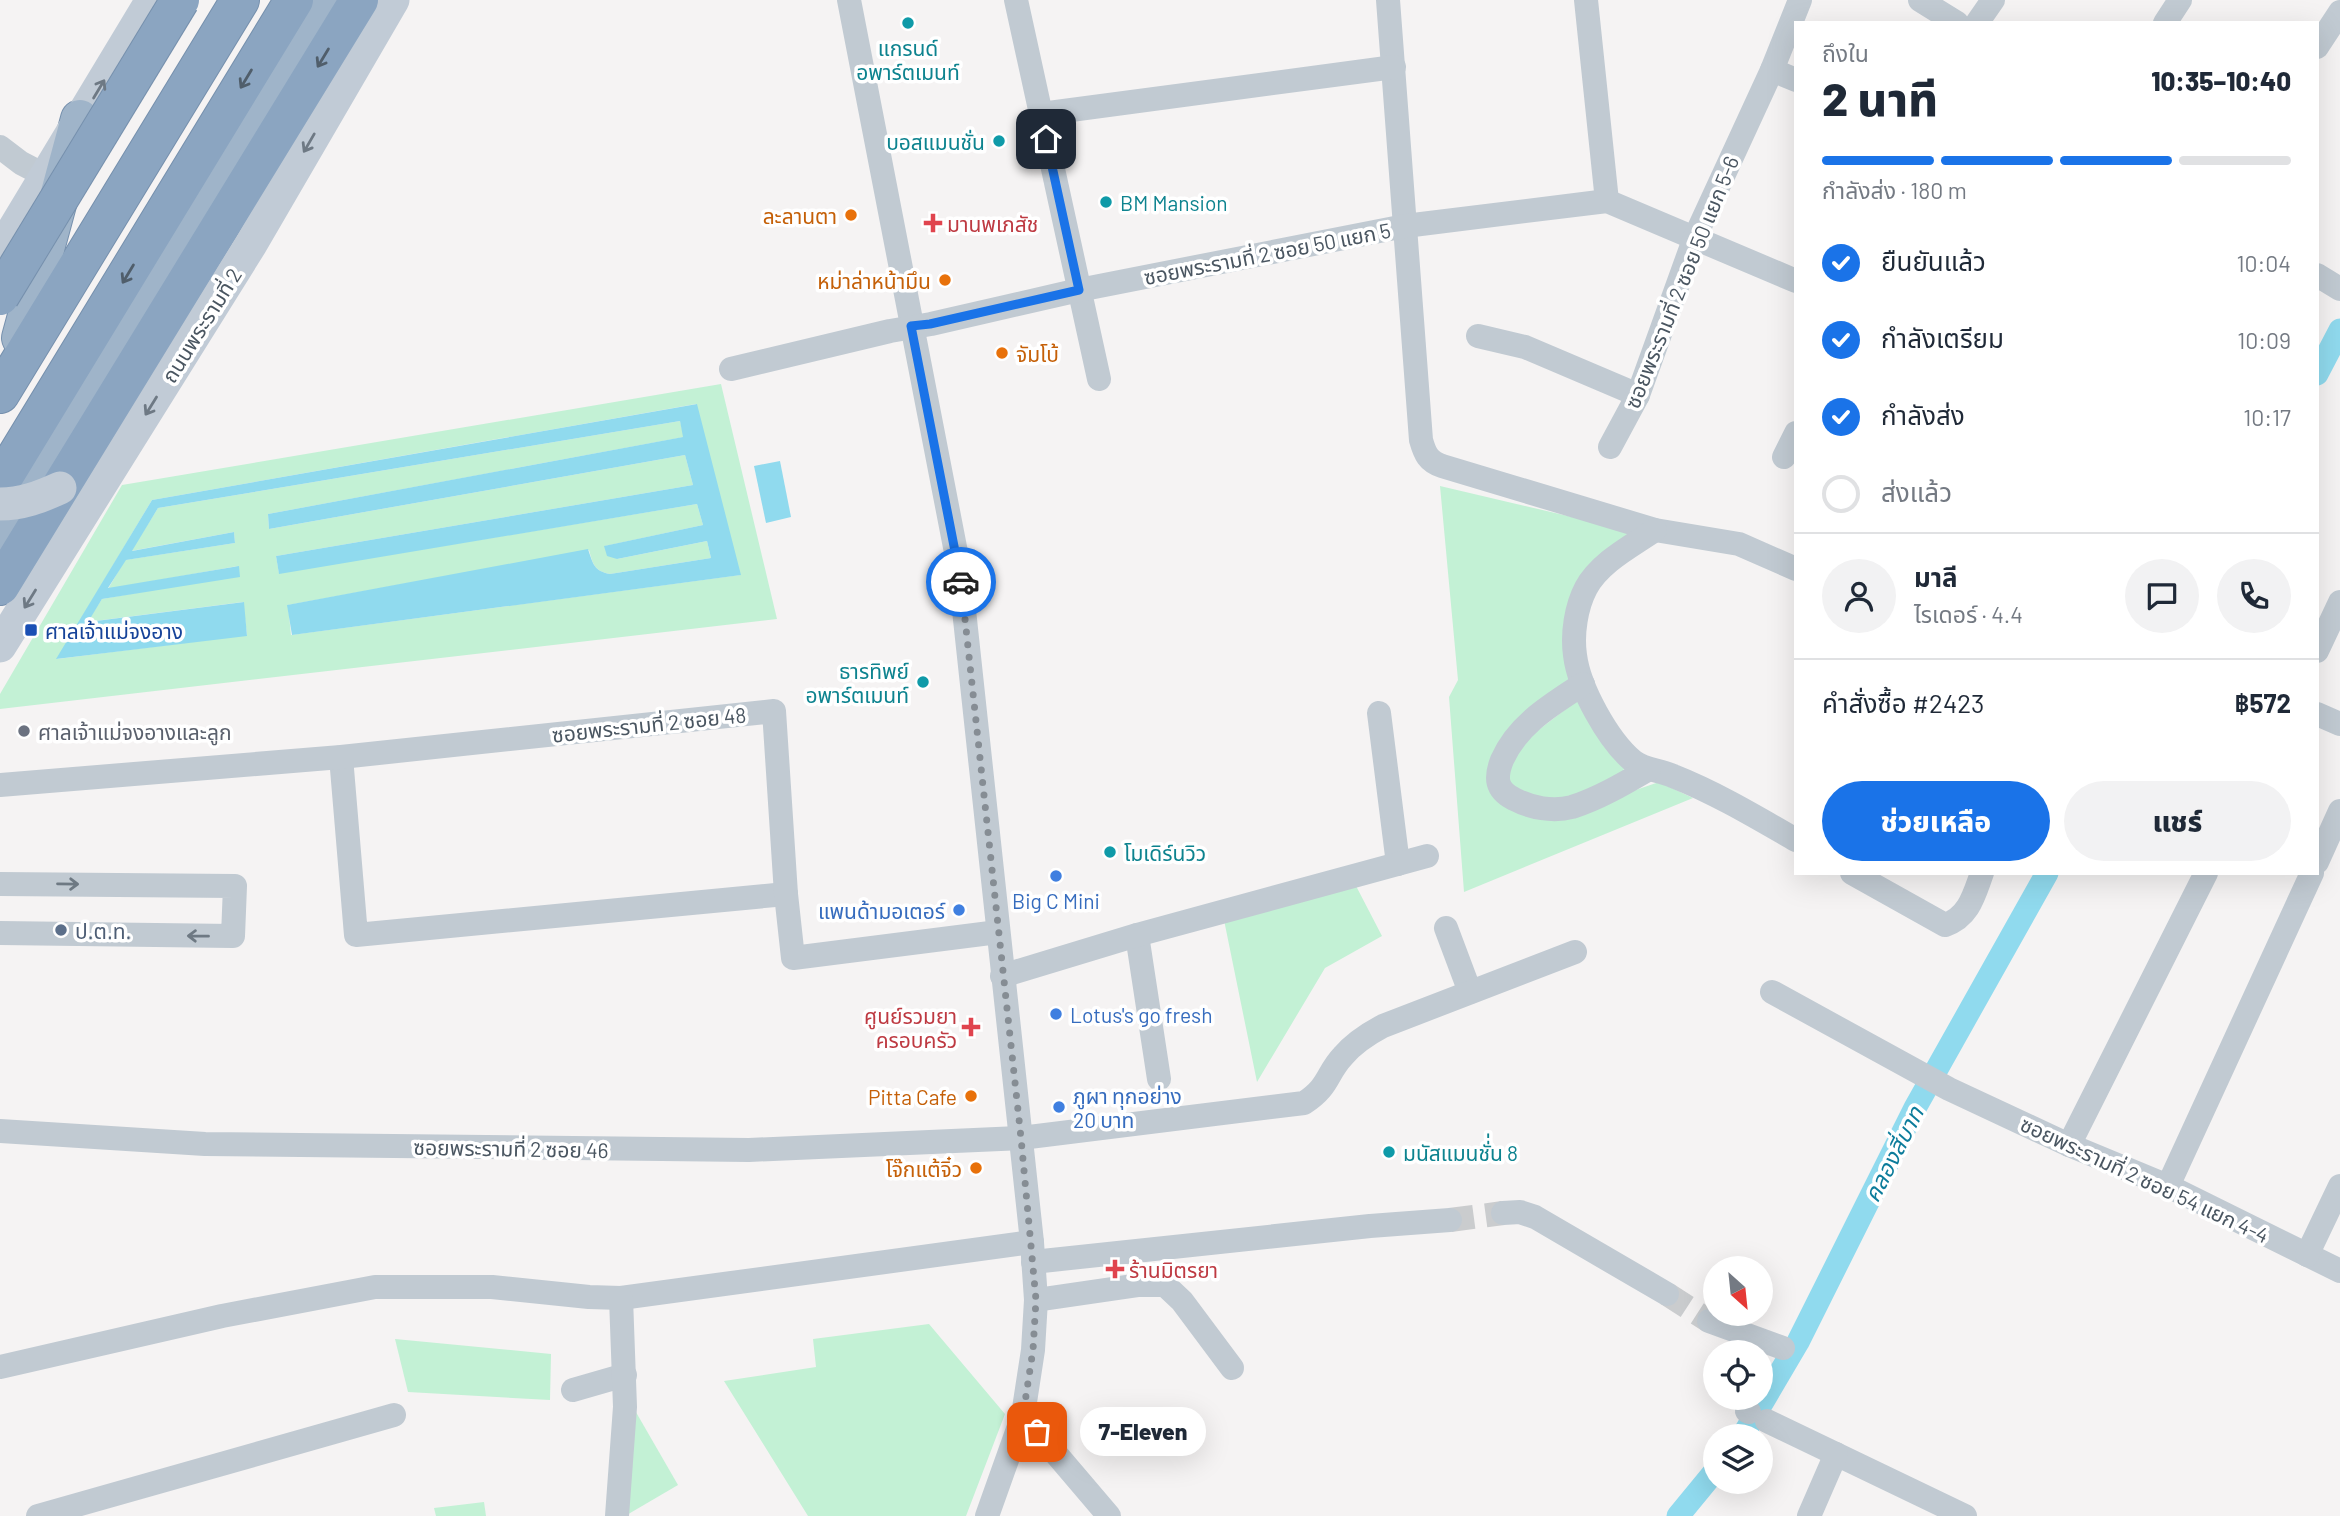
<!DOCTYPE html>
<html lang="th">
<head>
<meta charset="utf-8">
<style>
	:root { --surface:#fff; --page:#f2f2f3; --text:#1f2937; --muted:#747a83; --line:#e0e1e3; --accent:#1a73e8 }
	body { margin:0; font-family:Barlow,"Noto Sans Thai",sans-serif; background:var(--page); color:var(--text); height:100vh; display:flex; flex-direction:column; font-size:26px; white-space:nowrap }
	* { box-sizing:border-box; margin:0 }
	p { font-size:23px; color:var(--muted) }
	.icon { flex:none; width:38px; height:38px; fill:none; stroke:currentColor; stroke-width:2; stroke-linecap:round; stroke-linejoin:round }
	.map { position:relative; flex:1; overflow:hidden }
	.sheet { position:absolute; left:1794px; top:21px; width:525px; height:854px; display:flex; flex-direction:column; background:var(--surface); border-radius:0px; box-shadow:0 7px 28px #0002 }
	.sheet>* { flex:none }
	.needle { width:46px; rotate:153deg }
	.controls { position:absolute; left:1703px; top:1256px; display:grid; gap:14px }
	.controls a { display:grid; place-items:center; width:70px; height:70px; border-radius:50%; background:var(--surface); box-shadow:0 7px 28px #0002; font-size:35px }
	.pin { position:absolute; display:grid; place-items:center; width:60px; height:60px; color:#fff; margin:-30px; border-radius:14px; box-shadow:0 4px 10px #0006 }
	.courier { position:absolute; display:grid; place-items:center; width:70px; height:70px; margin:-35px; border:5px solid #1a73e8; border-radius:50%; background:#fff; color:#222; box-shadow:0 2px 9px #0007 }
	.bubble { position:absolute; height:49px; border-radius:24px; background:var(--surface); box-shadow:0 7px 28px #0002; font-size:23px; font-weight:800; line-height:49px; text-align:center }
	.head em { font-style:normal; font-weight:800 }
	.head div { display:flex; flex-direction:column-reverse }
	.head { display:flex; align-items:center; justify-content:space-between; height:119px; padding:0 28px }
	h1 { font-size:46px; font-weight:800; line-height:52px }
	.bar { display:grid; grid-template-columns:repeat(4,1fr); gap:10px 7px; align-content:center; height:84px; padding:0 28px }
	.bar i { height:9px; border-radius:5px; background:var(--line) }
	.bar .current { background:var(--accent) }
	.bar p { grid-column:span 4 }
	.line { display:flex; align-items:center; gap:18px; padding:0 28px; border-top:2px solid var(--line) }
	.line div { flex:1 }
	.round { display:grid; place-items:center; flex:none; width:74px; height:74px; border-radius:37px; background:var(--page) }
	ol { padding:0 28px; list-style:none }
	li { display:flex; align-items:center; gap:21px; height:77px }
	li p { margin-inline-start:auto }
	li .icon { padding:7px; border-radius:50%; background:var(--accent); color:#fff; stroke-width:4 }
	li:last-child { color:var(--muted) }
	li i { width:38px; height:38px; border:4px solid var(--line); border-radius:50% }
	.button { display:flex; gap:14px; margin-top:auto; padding:14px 28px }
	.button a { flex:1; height:80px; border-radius:42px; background:var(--accent); color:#fff; font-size:28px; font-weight:800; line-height:80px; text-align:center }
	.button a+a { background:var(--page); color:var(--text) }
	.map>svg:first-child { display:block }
	.green { fill:#c3f1d5; fill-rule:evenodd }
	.water { fill:#90daee }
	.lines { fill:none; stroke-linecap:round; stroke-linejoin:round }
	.canal { stroke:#90daee; stroke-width:23 }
	.minor-tunnel { stroke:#caccce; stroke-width:24; stroke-dasharray:24 12; stroke-linecap:butt }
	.trunk-casing { stroke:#7690ad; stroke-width:40 }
	.motorway-casing { stroke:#7690ad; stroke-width:40 }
	.minor { stroke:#c1cad2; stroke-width:24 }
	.secondary { stroke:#c1cbd6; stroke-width:33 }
	.trunk { stroke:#9fb4c9; stroke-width:38 }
	.motorway { stroke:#8ba5c1; stroke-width:38 }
	.motorway-bridge-casing { stroke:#7690ad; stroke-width:40; stroke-linecap:butt }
	.secondary-bridge { stroke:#c1cbd6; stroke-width:33 }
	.motorway-bridge { stroke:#8ba5c1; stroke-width:38 }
	.oneway { stroke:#505e6b }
	.oneway2 { stroke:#6e7984 }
	.oneway3 { stroke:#6e7983 }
	.done { stroke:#868d94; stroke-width:7; stroke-dasharray:0 12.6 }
	.route { stroke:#1a73e8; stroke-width:9 }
	.culture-dot { fill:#0f9aa8; stroke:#fff; stroke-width:2.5 }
	.food-dot { fill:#e8710a; stroke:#fff; stroke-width:2.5 }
	.health-dot { fill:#e0444e; stroke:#fff; stroke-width:2.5 }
	.transit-dot { fill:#1a4fb4; stroke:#fff; stroke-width:2.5 }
	.worship-dot { fill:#6b7280; stroke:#fff; stroke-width:2.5 }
	.shop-dot { fill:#3f7fe0; stroke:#fff; stroke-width:2.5 }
	.service-dot { fill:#5c6f8a; stroke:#fff; stroke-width:2.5 }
	.labels { text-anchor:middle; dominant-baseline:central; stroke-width:7; stroke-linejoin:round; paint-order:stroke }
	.culture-label { font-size:21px; fill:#0d838f; stroke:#fff; text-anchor:start }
	.food-label { font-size:21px; fill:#c56008; stroke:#fff; text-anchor:end }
	.health-label { font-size:21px; fill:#be3a42; stroke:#fff; text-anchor:start }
	.street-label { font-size:21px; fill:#4a5661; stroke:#fff }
	.transit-label { font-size:21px; fill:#164399; stroke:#fff; text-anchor:start }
	.worship-label { font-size:21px; fill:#5b616d; stroke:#fff; text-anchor:start }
	.shop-label { font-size:21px; fill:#366cbe; stroke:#fff; text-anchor:start }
	.service-label { font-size:21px; fill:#4e5e75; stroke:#fff; text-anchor:start }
	.water-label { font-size:23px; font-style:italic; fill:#0c7c9b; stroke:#fff }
</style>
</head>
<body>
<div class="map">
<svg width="2340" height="1516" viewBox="0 0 2340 1516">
	<rect width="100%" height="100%" fill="#f5f3f3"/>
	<g class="green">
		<path d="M721 384 777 619 0 709V694L122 485ZM696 404 740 575 291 635 288 605 589 550C593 564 594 571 610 574L711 558 707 541 617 559 605 546 703 525 697 504 279 573 276 556 693 485 685 455 269 529 268 514 684 437 680 421 158 508 131 551 234 532 235 543 125 560 108 589 238 566 164 588 102 599 87 622 243 602 247 635 57 659 152 500Z"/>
		<polygon points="1440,486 1632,531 1598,557 1571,684 1495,756 1511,808 1627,793 1659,782 1693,798 1464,892 1449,697 1458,680"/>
		<path d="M1579 699 1625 765 1623 772C1597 786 1566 804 1535 798 1526 796 1515 787 1507 782L1515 748Z"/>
		<polygon points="1355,884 1382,936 1325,968 1257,1082 1224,920"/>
		<polygon points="929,1324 1005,1414 966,1516 808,1516 724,1381 816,1367 813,1339"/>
		<polygon points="395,1339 551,1354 550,1400 408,1392"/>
		<polygon points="633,1407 678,1485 625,1516"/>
		<polygon points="484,1502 486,1516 436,1516 434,1508"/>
	</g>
	<g class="water">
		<path d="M697 404 741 575 292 635 287 605 588 549C593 564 594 571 610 574L711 558 707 541 617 559 607 556 604 546 703 525 697 504 279 574 276 556 693 485 685 455 269 529 268 514 683 437 680 421 158 508 132 551 234 532 235 543 126 560 108 588 239 566 240 577 102 599 88 622 244 602 247 636 56 659 152 500Z"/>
		<polygon points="780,461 791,517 766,523 754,466"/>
	</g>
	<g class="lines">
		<g class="canal">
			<polyline points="2317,374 2340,330"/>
			<polyline points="1742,1437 1798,1342 1915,1108 2047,873"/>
			<polyline points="1678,1516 1715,1471"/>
		</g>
		<g class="minor-tunnel">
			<polyline points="1450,1220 1503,1213"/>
			<polyline points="1667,1294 1709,1321"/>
		</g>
		<defs>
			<g id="trunk">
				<polyline points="21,338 80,119"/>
				<polyline points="0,548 98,389 328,0"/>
			</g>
			<g id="motorway">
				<polyline points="0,394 240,0"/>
				<polyline points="0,483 294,0"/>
				<polyline points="0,586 359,0"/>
			</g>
		</defs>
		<use href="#trunk" class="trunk-casing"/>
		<use href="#motorway" class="motorway-casing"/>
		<g class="minor">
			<polyline points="849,0 960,573 1032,1242 1036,1300 1033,1350 1023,1415 987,1516"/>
			<polyline points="1016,0 1099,379"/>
			<path d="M1388 0 1421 440C1425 454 1428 461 1442 466L1655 530 1739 544 1796 569"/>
			<polyline points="1586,0 1607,201"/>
			<polyline points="1920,0 1957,23"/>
			<polyline points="1977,23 1993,0"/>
			<polyline points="2165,23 2180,0"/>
			<polyline points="2317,47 2340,12"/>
			<polyline points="1772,70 1796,80"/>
			<polyline points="1041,114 1394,67"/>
			<polyline points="0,147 21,163 46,176"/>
			<polyline points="2317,275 2340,289"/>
			<polyline points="1478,336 1525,347 1638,395"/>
			<polyline points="731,369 890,331 931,324 1079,290 1405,226 1607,201 1796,281"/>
			<polyline points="1610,447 1638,395 1695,237 1772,70 1800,0"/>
			<polyline points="1784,457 1796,433"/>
			<path d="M1655 530C1632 546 1600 562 1586 588 1576 607 1572 634 1575 655 1579 688 1608 740 1633 761 1644 770 1660 770 1673 776 1716 793 1756 817 1796 840"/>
			<polyline points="2317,651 2340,602"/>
			<path d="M1583 684C1551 705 1518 724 1502 760 1495 778 1496 790 1514 799 1531 808 1553 812 1572 807 1598 799 1625 783 1649 769"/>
			<polyline points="1379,713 1398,864"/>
			<polyline points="2317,714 2340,724"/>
			<polyline points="341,757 356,935 786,894"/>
			<polyline points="0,785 341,757 774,711 786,894 793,958 998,932"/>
			<polyline points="2317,862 2340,811"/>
			<path d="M1852 873 1945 925C1969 917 1974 895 1982 873"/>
			<polyline points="0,884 235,886 233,936 0,933"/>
			<polyline points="1446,928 1470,992"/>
			<polyline points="1137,935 1159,1079"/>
			<polyline points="1002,976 1137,935 1427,856"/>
			<polyline points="1772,992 1949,1089 2069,1145 2168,1186 2340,1271"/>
			<path d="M0 1131 205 1144 749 1150 1021 1138 1304 1103C1330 1086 1326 1074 1343 1056 1354 1043 1368 1034 1383 1026L1575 952"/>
			<polyline points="2069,1145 2206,873"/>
			<polyline points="2168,1186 2312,873"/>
			<polyline points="1503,1213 1520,1212 1535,1217 1667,1294"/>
			<polyline points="2307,1255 2340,1186"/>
			<polyline points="1033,1262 1370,1226 1450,1220"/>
			<polyline points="1036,1300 1139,1285 1165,1285 1182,1301 1232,1368"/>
			<polyline points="1709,1321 1783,1348"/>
			<polyline points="0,1367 222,1316 375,1287 492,1287 589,1297 621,1298 1032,1242"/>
			<polyline points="573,1390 625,1375"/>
			<polyline points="1747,1411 1749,1412"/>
			<polyline points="1023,1415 1109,1516"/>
			<polyline points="1767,1421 1965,1516"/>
			<polyline points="38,1516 394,1415"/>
			<polyline points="617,1516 625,1407 621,1298"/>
			<polyline points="1809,1516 1836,1454"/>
		</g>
		<g class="secondary">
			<polyline points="0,252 152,0"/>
			<polyline points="0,646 251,244 393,0"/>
		</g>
		<use href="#trunk" class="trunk"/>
		<use href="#motorway" class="motorway"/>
		<defs>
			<polyline id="motorway-bridge" points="0,296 180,0"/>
		</defs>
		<use href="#motorway-bridge" class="motorway-bridge-casing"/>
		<path class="secondary-bridge" d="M0 504C22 504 40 497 60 488"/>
		<use href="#motorway-bridge" class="motorway-bridge"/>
	</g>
	<defs><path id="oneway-shaft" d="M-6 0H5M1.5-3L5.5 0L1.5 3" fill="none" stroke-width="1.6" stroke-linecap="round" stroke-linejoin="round" transform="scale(1.75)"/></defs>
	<g class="oneway">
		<use href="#oneway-shaft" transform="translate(323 58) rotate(121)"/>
		<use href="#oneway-shaft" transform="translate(246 79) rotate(121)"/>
		<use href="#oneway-shaft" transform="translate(128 274) rotate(121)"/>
	</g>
	<g class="oneway2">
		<use href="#oneway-shaft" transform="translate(99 89) rotate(-59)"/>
		<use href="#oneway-shaft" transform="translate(309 143) rotate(120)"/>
		<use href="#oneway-shaft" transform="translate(151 406) rotate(122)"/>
		<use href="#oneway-shaft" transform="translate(30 599) rotate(122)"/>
	</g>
	<g class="oneway3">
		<use href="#oneway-shaft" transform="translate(68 884) rotate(1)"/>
		<use href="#oneway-shaft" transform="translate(198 936) rotate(-179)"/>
	</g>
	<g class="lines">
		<polyline class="done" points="961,582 1021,1138 1036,1300 1033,1350 1023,1415 1037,1432"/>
		<polyline class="route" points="961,582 911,326 930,324 1079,290 1046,139"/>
	</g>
	<g class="culture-dot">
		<circle cx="908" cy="23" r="7"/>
		<circle cx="999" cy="141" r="7"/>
		<circle cx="1106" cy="202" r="7"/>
		<circle cx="923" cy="682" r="7"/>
		<circle cx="1110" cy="852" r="7"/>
		<circle cx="1389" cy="1152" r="7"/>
	</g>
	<g class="food-dot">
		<circle cx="851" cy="215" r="7"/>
		<circle cx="945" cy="280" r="7"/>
		<circle cx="1002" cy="353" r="7"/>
		<circle cx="971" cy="1096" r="7"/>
		<circle cx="976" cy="1168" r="7"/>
	</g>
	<g class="health-dot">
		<path d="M929.5 212.5h7v7h7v7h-7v7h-7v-7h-7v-7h7z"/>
		<path d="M967.5 1016.5h7v7h7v7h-7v7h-7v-7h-7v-7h7z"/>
		<path d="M1111.5 1258.5h7v7h7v7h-7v7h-7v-7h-7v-7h7z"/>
	</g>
	<rect class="transit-dot" x="24" y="623" width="14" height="14" rx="3.5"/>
	<circle class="worship-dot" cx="24" cy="731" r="7"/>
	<g class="shop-dot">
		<circle cx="1056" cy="876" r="7"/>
		<circle cx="959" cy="910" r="7"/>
		<circle cx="1056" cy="1014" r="7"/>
		<circle cx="1059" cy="1107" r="7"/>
	</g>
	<circle class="service-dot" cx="61" cy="930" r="7"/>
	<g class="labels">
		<g class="culture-label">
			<text x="908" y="47" text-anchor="middle">แกรนด์<tspan x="908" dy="24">อพาร์ตเมนท์</tspan></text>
			<text x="985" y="141" text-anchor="end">บอสแมนชั่น</text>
			<text x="1120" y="202">BM Mansion</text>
			<text x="909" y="670" text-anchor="end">ธารทิพย์<tspan x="909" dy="24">อพาร์ตเมนท์</tspan></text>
			<text x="1124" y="852">โมเดิร์นวิว</text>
			<text x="1403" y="1152">มนัสแมนชั่่น 8</text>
		</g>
		<g class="food-label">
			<text x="837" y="215">ละลานตา</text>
			<text x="931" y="280">หม่าล่าหน้ามึน</text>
			<text x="1016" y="353" text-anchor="start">จัมโบ้</text>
			<text x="957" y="1096">Pitta Cafe</text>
			<text x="962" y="1168">โจ๊กแต้จิ๋ว</text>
		</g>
		<g class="health-label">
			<text x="947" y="223">มานพเภสัช</text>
			<text x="957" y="1015" text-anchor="end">ศูนย์รวมยา<tspan x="957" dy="24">ครอบครัว</tspan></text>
			<text x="1129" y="1269">ร้านมิตรยา</text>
		</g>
		<g class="street-label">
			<text transform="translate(1267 253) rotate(-11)">ซอยพระรามที่ 2 ซอย 50 แยก 5</text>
			<text transform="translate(1681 282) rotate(-68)">ซอยพระรามที่ 2 ซอย 50 แยก 5-6</text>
			<text transform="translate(201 325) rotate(-58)">ถนนพระรามที่ 2</text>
			<text transform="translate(649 724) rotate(-6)">ซอยพระรามที่ 2 ซอย 48</text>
			<text transform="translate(511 1148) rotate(1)">ซอยพระรามที่ 2 ซอย 46</text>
			<text transform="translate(2145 1179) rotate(25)">ซอยพระรามที่ 2 ซอย 54 แยก 4-4</text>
		</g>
		<g class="transit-label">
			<text x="45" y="630">ศาลเจ้าแม่จงอาง</text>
		</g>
		<g class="worship-label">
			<text x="38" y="731">ศาลเจ้าแม่จงอางและลูก</text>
		</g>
		<g class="shop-label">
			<text x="1056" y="900" text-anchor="middle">Big C Mini</text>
			<text x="945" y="910" text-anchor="end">แพนด้ามอเตอร์</text>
			<text x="1070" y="1014">Lotus's go fresh</text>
			<text x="1073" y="1095">ภูผา ทุกอย่าง<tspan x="1073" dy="24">20 บาท</tspan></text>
		</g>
		<g class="service-label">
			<text x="75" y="930">ป.ต.ท.</text>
		</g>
		<g class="water-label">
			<text transform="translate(1893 1154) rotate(-63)">คลองสี่บาท</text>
		</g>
	</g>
</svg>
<div class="controls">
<a><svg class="needle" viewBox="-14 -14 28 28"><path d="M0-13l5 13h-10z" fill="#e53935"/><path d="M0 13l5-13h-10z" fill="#747a83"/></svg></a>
<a><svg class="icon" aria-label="locate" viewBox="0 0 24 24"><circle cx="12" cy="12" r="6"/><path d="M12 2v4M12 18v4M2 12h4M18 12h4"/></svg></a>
<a><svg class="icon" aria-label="layers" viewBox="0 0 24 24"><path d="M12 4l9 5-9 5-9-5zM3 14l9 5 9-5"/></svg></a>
</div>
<div class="pin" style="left:1037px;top:1432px;background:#ea580c"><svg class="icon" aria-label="bag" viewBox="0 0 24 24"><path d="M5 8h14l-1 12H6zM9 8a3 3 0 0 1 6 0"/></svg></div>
<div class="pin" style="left:1046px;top:139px;background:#1f2937"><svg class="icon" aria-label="home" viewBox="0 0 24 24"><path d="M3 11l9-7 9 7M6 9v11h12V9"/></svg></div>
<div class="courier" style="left:961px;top:582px"><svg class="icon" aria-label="car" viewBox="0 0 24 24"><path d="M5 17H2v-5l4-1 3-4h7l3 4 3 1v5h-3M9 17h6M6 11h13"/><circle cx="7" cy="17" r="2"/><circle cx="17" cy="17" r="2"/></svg></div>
<div class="bubble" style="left:1080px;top:1407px;width:126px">7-Eleven</div>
<section class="sheet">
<div class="head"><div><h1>2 นาที</h1><p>ถึงใน</p></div><em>10:35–10:40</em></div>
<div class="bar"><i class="current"></i><i class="current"></i><i class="current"></i><i></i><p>กำลังส่ง · 180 m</p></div>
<ol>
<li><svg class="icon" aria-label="check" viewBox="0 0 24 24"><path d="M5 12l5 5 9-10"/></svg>ยืนยันแล้ว<p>10:04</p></li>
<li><svg class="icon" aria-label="check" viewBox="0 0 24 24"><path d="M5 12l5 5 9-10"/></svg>กำลังเตรียม<p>10:09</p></li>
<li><svg class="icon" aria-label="check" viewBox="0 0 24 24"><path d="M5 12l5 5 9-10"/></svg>กำลังส่ง<p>10:17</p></li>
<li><i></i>ส่งแล้ว</li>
</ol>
<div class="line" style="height:126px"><a class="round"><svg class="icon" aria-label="person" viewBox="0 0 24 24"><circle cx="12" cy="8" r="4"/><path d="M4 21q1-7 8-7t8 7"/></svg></a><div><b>มาลี</b><p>ไรเดอร์ · 4.4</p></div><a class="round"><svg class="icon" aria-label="chat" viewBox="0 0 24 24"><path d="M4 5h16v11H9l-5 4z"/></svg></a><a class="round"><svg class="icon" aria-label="phone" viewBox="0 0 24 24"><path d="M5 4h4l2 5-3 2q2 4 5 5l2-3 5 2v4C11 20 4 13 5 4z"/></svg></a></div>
<div class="line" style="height:91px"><div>คำสั่งซื้อ #2423</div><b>฿572</b></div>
<div class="button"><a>ช่วยเหลือ</a><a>แชร์</a></div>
</section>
</div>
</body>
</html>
